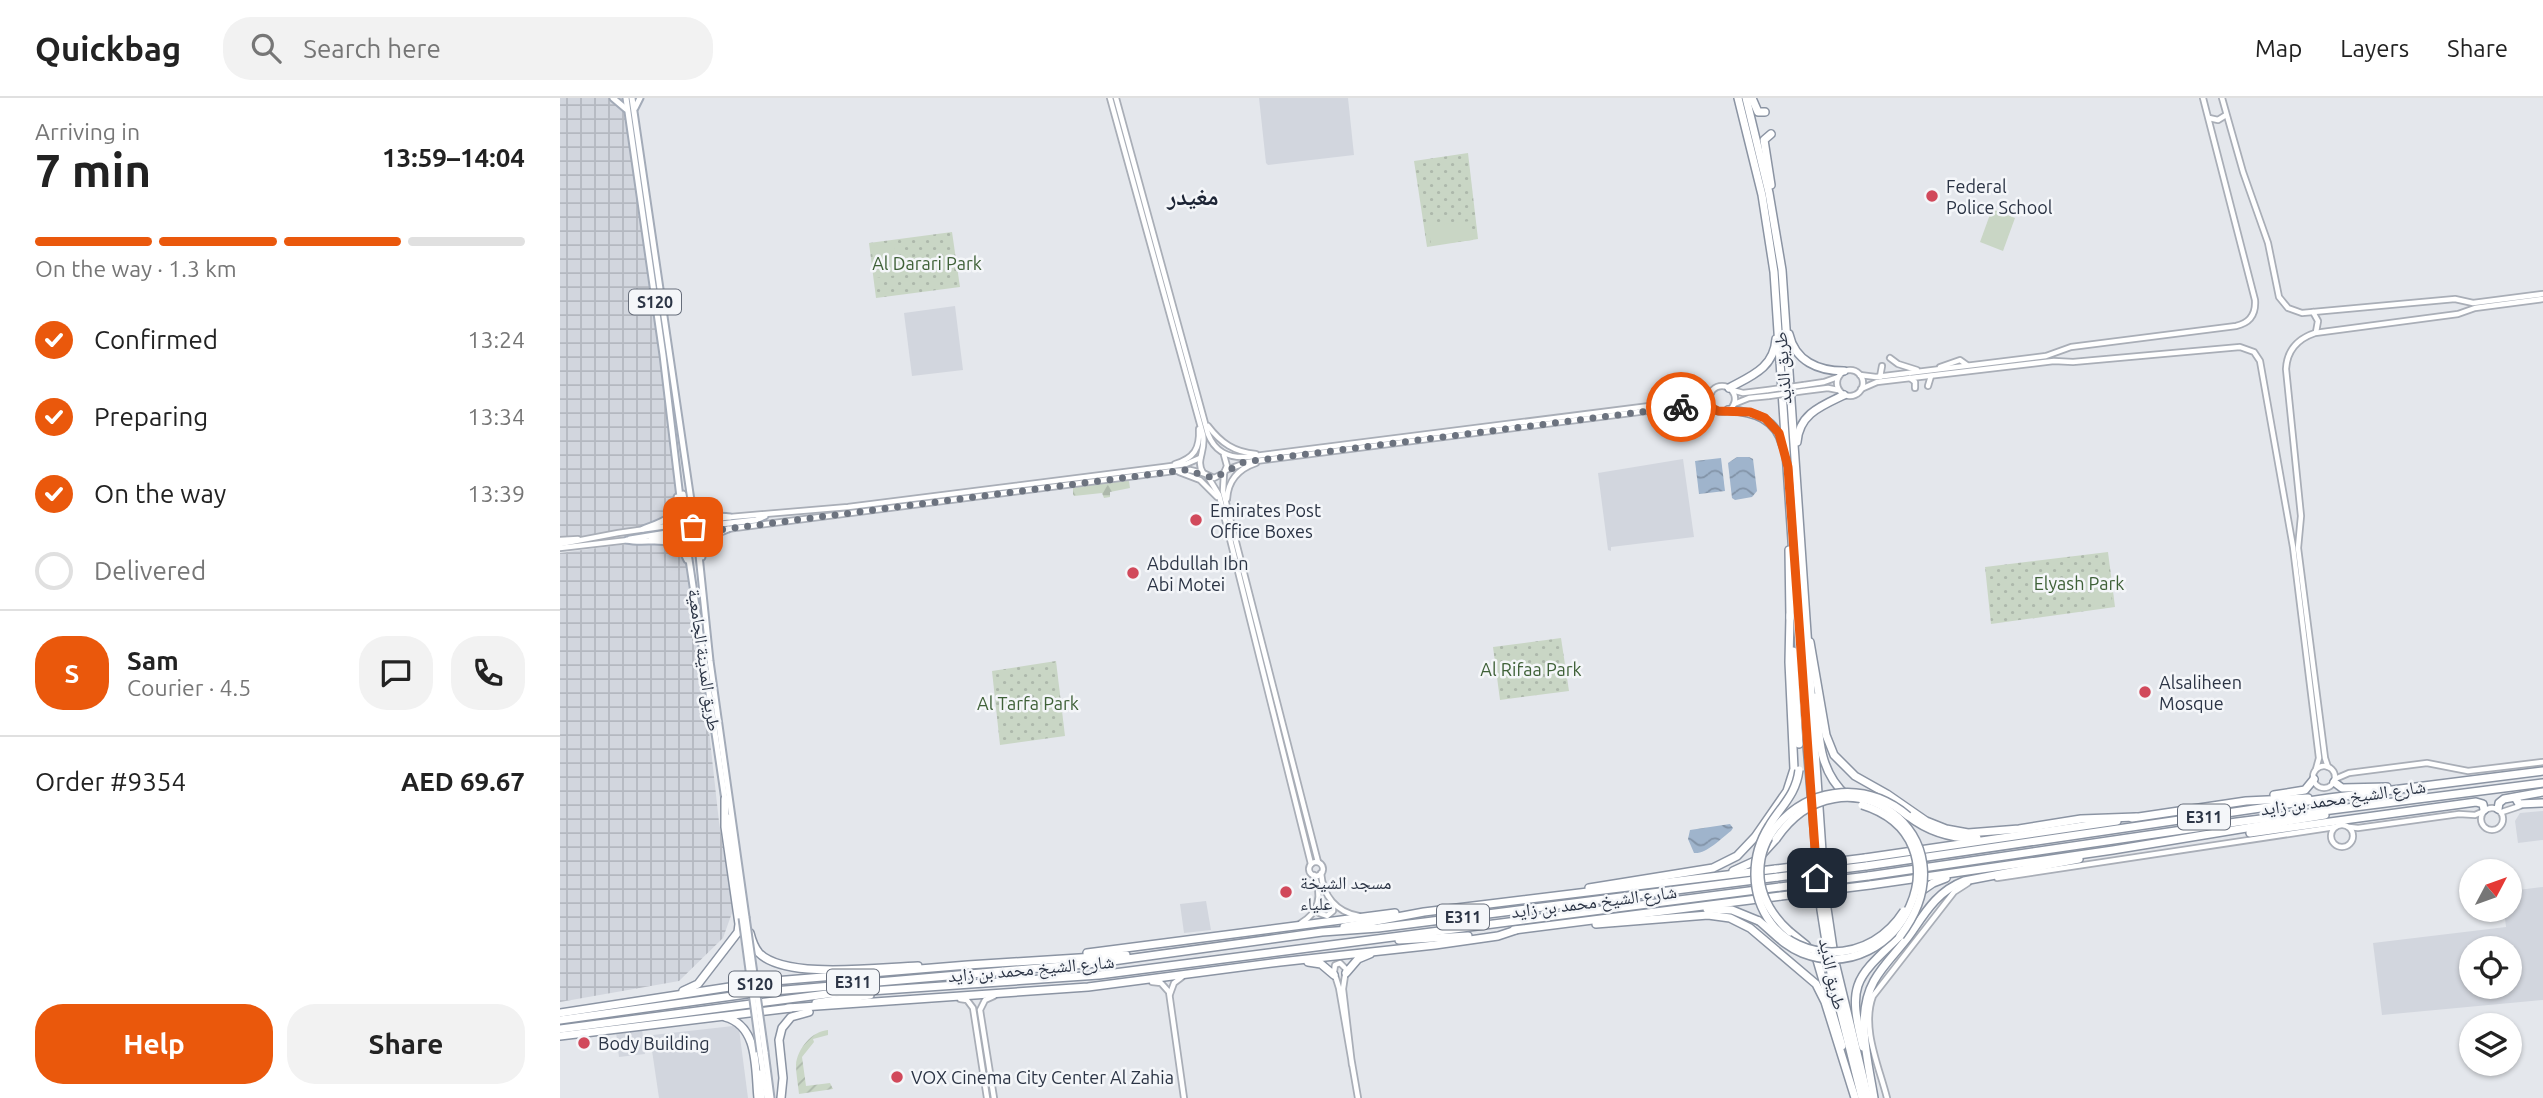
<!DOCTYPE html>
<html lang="en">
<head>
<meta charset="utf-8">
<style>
	:root { --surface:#fff; --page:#f2f2f2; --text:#222; --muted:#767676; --line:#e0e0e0; --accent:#ea580c }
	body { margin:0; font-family:Ubuntu,"Noto Naskh Arabic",sans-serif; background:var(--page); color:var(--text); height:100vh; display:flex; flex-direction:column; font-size:26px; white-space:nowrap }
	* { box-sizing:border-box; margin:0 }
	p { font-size:23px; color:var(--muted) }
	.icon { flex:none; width:38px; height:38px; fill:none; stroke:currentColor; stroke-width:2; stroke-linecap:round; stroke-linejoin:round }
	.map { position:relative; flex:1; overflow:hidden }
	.sheet { display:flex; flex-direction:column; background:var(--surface); width:560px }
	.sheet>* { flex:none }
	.needle { width:46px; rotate:49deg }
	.fabs { position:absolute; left:1899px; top:761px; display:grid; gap:14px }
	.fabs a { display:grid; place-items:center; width:63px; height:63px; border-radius:50%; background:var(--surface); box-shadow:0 2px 5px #0004; font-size:35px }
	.pin { position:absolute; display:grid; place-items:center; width:60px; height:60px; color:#fff; margin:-30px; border-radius:14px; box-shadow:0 4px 10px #0006 }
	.courier { position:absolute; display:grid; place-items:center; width:70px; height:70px; margin:-35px; border:5px solid #ea580c; border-radius:50%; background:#fff; color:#222; box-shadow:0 2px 9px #0007 }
	.head em { font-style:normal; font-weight:600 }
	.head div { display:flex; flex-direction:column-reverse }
	.head { display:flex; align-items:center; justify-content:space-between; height:119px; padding:0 35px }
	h1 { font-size:46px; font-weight:600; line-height:52px }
	.bar { display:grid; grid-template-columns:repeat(4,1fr); gap:10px 7px; align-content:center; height:84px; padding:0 35px }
	.bar i { height:9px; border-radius:5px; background:var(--line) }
	.bar .on { background:var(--accent) }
	.bar p { grid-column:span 4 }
	.line { display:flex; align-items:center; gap:18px; padding:0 35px; border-top:2px solid var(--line) }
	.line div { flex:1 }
	.round { display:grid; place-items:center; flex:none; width:74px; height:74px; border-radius:28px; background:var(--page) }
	ol { padding:0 35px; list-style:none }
	li { display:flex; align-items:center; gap:21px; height:77px }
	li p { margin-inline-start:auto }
	li .icon { padding:7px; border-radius:50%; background:var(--accent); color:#fff; stroke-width:4 }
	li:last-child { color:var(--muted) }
	li i { width:38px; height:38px; border:4px solid var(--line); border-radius:50% }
	.button { display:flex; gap:14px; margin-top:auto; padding:14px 35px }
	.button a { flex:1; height:80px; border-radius:28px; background:var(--accent); color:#fff; font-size:28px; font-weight:600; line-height:80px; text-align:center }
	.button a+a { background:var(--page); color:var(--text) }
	header { display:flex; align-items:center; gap:42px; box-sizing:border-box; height:98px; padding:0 35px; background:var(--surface); border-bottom:2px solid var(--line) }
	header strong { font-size:33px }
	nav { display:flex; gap:38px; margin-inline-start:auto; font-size:24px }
	.search { width:490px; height:63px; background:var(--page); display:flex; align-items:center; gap:18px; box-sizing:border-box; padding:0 24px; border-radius:28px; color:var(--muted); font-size:26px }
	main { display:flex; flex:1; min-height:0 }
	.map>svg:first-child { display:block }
	.built { fill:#d2d6de; fill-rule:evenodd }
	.industrial { fill:url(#industrial-grid) }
	.forest { fill:url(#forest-firs) }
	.park { fill:url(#park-dots) }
	.garden { fill:url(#garden-furrows) }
	.pitch { fill:#c9d6c5 }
	.water { fill:url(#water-waves) }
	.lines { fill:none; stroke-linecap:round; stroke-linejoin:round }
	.secondary-casing { stroke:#a9aeb7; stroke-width:8 }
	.primary-casing { stroke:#a3abb8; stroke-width:9 }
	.highway-casing { stroke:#8b94a3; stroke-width:10 }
	.secondary { stroke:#fff; stroke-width:4.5 }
	.primary { stroke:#fff; stroke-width:5 }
	.highway { stroke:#fff; stroke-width:7 }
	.secondary-bridge-casing { stroke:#a9aeb7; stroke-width:8; stroke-linecap:butt }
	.primary-bridge-casing { stroke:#a3abb8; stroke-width:9; stroke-linecap:butt }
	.highway-bridge-casing { stroke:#8b94a3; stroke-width:10; stroke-linecap:butt }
	.secondary-bridge { stroke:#fff; stroke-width:4.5 }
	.primary-bridge { stroke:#fff; stroke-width:5 }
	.highway-bridge { stroke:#fff; stroke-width:7 }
	.done { stroke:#6c737f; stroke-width:7; stroke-dasharray:0 12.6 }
	.route { stroke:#ea580c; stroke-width:9 }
	.poi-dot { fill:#d1495b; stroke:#f4f6f9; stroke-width:2.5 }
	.labels { text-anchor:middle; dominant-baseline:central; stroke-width:5; stroke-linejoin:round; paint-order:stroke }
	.shield { fill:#f4f6f9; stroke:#676e7b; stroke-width:2 }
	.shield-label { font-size:16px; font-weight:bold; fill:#2b3445 }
	.poi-label { font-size:18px; fill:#2b3445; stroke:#f4f6f9; text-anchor:start }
	.park-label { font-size:18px; fill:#3f6138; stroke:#f4f6f9 }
	.street-label { font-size:18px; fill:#2b3445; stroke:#f4f6f9 }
	.district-label { font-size:24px; font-weight:bold; fill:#1d2536; stroke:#f4f6f9 }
</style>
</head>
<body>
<header>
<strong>Quickbag</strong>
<div class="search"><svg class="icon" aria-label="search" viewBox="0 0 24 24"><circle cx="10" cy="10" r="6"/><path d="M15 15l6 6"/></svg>Search here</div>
<nav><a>Map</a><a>Layers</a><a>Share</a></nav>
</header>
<main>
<section class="sheet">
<div class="head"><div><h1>7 min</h1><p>Arriving in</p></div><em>13:59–14:04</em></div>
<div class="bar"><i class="on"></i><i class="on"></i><i class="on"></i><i></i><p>On the way · 1.3 km</p></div>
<ol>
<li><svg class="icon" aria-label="check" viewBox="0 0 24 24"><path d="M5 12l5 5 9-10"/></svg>Confirmed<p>13:24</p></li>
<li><svg class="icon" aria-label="check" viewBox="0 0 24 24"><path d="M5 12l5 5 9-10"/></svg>Preparing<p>13:34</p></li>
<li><svg class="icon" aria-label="check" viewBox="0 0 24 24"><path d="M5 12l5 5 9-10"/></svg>On the way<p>13:39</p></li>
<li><i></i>Delivered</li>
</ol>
<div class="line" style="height:126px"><b class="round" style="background:var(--accent);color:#fff">S</b><div><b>Sam</b><p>Courier · 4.5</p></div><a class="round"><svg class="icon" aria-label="chat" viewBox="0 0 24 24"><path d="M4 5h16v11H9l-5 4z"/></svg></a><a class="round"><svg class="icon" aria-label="phone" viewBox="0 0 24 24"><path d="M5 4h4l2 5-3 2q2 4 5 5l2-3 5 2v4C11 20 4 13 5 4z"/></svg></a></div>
<div class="line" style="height:91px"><div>Order #9354</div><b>AED 69.67</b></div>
<div class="button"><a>Help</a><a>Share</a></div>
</section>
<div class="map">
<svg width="1983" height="1000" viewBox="0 0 1983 1000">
	<defs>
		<pattern id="industrial-grid" width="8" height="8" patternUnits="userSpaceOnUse" patternTransform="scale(1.75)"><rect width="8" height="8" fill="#d2d6de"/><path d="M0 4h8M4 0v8" fill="none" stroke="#b4b8c0"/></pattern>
		<pattern id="forest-firs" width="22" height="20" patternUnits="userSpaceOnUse" patternTransform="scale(1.75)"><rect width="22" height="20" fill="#c9d6c5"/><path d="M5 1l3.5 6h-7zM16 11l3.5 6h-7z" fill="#adb8ab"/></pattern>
		<pattern id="park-dots" width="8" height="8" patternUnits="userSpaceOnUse" patternTransform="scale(1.75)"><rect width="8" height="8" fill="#c9d6c5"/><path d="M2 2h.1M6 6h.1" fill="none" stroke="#adb8ab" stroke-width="1.8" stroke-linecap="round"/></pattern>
		<pattern id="garden-furrows" width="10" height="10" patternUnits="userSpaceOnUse" patternTransform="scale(1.75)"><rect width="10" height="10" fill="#c9d6c5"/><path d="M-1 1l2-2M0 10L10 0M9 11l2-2" fill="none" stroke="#adb8ab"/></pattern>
		<pattern id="water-waves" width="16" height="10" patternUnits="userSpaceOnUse" patternTransform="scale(1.75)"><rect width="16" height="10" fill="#9fb4cc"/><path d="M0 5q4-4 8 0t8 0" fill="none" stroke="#8293a7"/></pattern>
	</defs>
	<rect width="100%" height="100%" fill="#e4e7ec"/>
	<g class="built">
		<polygon points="788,0 794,57 708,67 706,65 699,0"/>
		<polygon points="395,208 403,272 352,278 344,215"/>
		<polygon points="1123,361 1134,439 1051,449 1051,453 1048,452 1038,375"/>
		<polygon points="1983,713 1983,742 1958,745 1955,723 1960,715"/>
		<path d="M1983 789V902L1822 917 1813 845 1946 829 1944 812H1950V793ZM1911 850H1950V889H1911Z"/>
		<polygon points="646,803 651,832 624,835 620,806"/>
		<polygon points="173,928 179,931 188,1000 99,1000 90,939 93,937"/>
		<polygon points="82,931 85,956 59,959 56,934"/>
	</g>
	<g class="industrial">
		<polygon points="0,0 64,0 122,411 101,430 0,441"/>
		<polygon points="112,440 123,448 130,460 159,724 173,812 163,840 119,883 0,904 0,455"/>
	</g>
	<polygon class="forest" points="566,382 569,383 570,390 550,394 550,399 544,400 542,395 514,398 513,396 513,388"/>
	<g class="park">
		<polygon points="908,55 918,141 867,149 854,63"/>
		<polygon points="392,134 400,189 316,200 309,145"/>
		<polygon points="1548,454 1555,509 1431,526 1425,469"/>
		<polygon points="1001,540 1009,593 940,602 933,549"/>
		<polygon points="496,563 505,638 440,647 432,573"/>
	</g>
	<path class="garden" d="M268 932V937L253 941 254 944 242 959 246 988 270 985 273 991 239 996C238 986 236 976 236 967 237 951 252 933 268 932Z"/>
	<g class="pitch">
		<polygon points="1432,111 1455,120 1443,153 1420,144"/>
		<polygon points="911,123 913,142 871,147 869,128"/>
		<polygon points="334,145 338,177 316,180 311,148"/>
		<polygon points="1548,474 1552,505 1535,508 1531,476"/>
	</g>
	<g class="water">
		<polygon points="1177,359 1189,359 1193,361 1197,393 1192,399 1175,402 1172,400 1168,365"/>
		<polygon points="1161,360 1165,393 1139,396 1135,363"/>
		<path d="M1170 726 1173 730 1171 733C1160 741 1147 756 1134 755L1128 741 1130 732Z"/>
	</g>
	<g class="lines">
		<defs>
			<g id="secondary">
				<path d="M550 0 643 337C646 354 635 362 643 375L654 380 664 375 667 368 664 357"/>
				<path d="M556 0 648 336C655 354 668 360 687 359L1121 304 1138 301 1151 295"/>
				<polyline points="1662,0 1683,74 1708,145 1719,199 1728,210 1742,215 1895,201 1913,205 1983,196"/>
				<polyline points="1649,20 1658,22 1666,17"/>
				<polyline points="1753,214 1758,223 1756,234"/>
				<polyline points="1330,260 1338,266 1357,272"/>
				<polyline points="1380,269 1400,262 1407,267"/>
				<circle cx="1290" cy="285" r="13"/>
				<path d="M1300 277 1316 279 1486 258 1511 249 1676 228C1690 225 1696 216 1695 202L1643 0"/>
				<polyline points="1320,279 1322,268"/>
				<polyline points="1350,280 1355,284 1355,290"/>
				<polyline points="1244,287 1264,284 1278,279"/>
				<polyline points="1368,288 1371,278"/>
				<circle cx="1162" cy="301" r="13"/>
				<polyline points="1301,291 1317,284 1494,263 1513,264 1680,249 1694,254 1700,263 1733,449 1759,660 1756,671"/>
				<polyline points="1172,292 1183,295 1208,292"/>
				<polyline points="1244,293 1268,290 1278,292"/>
				<polyline points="1116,294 1121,303"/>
				<polyline points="1103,306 1105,295"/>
				<polyline points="1174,306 1189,300 1209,298"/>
				<path d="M648 328C661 345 674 354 696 356"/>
				<path d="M615 366C634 360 640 351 639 331"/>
				<polyline points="666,372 688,364 1126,308 1152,309"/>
				<polyline points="619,374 640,382 657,399"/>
				<polyline points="664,375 663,393 758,764"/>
				<polyline points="648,379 659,397 751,766"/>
				<path d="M667 401C668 382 678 371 696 365"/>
				<polyline points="91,441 614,373 630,372 643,375"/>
				<polyline points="0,442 18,441"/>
				<polyline points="0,446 58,435 170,419 288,409 604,369 626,366 640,360"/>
				<polyline points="0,450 69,442"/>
				<circle cx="1764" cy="679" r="11"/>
				<path d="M1768 669 1765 660 1738 450 1741 418 1726 271C1727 253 1737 241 1755 235L1898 216 1915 210 1983 201"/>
				<polyline points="1775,681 1789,675 1867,665 1908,673 1983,664"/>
				<circle cx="1932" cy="721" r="11"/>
				<polyline points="1942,714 1960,708"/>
				<circle cx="1782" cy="738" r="11"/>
				<polyline points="1789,729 1798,730 1899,716 1915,717 1924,713"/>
				<circle cx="756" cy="771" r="7"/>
				<path d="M761 775C763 798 776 814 799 818"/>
				<polyline points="1437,780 1775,729"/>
				<polyline points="757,808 759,815 767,818 773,813 773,807"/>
				<path d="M741 825C760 814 762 796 754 777"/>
				<polyline points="592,884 601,885 609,894 624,1000"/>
				<polyline points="610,896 614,885 622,879"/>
				<polyline points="434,898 425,902 420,912 434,1000"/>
				<polyline points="400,901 407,902 413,910 427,1000"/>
				<polyline points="792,967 783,891 786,871 780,865 775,867 774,874 779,890 798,1000"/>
				<path d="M1327 1000C1319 968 1301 930 1313 898L1394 794 1408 785"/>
			</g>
			<g id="primary">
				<polyline points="53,0 66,11"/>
				<polyline points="66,0 103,257 121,408 165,702"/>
				<polyline points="72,0 139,457 150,563 186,819"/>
				<polyline points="75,10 80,0"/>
				<polyline points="123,396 128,426 133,433"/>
				<path d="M132 402C140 421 153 417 170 419"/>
				<path d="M83 431C101 424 116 422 117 399"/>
				<polyline points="126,436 134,429 196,422 205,418"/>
				<polyline points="70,441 125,432"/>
				<path d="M67 442C89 447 117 433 127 462"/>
				<path d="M142 459C142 441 153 437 168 431"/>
				<polyline points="168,719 182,820"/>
				<polyline points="200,954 207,1000"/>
				<polyline points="205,954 211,1000"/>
				<polyline points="200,975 202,1000"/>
			</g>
			<g id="highway">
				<polyline points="1178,0 1202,97 1214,174 1241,577 1261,812 1271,875 1302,1000"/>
				<polyline points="1186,0 1209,95 1222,172 1265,797 1275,864 1308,1000"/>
				<polyline points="1192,0 1198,14 1205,14"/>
				<polyline points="1211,87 1204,42 1211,36"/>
				<path d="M1229 236C1235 263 1258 273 1284 273"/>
				<path d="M1169 290C1191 278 1214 270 1216 241"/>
				<path d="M1168 312C1194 314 1216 320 1223 348"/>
				<path d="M1237 344C1239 316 1261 308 1284 297"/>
				<polyline points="1229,452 1230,520"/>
				<polyline points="1250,544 1266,637 1274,657 1295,678 1327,696 1366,723 1386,731 1408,735 1459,731 1521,721 1576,719"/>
				<polyline points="1233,553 1239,646"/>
				<path d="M1256 599C1259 635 1257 672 1287 698"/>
				<polyline points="1774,684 1782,690 1827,689"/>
				<polyline points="1714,697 1745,692 1754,681"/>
				<polyline points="1958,699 1956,701 1959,706 1982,705"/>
				<polyline points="1938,711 1939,705 1944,701 1983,694"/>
				<path d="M1348 718C1369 734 1391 741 1417 740"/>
				<polyline points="1572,720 1686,703 1748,700"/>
				<polyline points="1690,735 1916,704 1923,706 1924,712"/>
				<polyline points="1305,760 1557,723"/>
				<polyline points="1306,768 1769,700 1983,673"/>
				<polyline points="1173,773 1197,762 1216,741"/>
				<polyline points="1308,778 1677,724 1983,685"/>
				<polyline points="1310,787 1553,752 1765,717"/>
				<polyline points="1029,790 1153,770 1177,758 1195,739 1227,693 1234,671 1229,564 1230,517"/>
				<polyline points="1357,796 1373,785 1386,780"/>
				<polyline points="1147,811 1172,812 1199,823"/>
				<polyline points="1036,826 1148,817 1170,820 1190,830 1256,886 1265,904 1295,1000"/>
				<polyline points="784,829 864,814 1216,771"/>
				<polyline points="954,832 1221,798"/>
				<polyline points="1230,834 1246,847 1257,862 1282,948"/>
				<path d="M190 835C192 843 194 849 199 855 226 882 321 869 358 868"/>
				<polyline points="839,842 908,838"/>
				<polyline points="527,855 835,815"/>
				<polyline points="748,864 761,866 774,877"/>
				<polyline points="786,875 798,861 810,856"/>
				<polyline points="123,893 138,886 178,834 179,826 165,729 165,701"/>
				<polyline points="256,905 310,897"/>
				<polyline points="228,910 528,889 720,864 875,847 938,838 956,832"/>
				<polyline points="0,915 202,884 408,867 566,857"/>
				<path d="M165 919C199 928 195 971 198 1000"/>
				<polyline points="0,922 201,894 538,865 762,834 818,830 1218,779"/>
				<polyline points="0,931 267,896 539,877 1220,789"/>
				<polyline points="0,938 231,910"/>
				<path d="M1303 949C1287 885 1295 881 1340 838"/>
				<polyline points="221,1000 223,980 219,942 222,930 231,919 249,914"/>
				<path d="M1314 1000C1308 963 1295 917 1314 883 1324 865 1340 851 1351 835 1366 813 1378 793 1404 783L1519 761"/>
			</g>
		</defs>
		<use href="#secondary" class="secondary-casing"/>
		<use href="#primary" class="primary-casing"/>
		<use href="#highway" class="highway-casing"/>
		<use href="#secondary" class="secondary"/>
		<use href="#primary" class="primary"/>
		<use href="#highway" class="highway"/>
		<defs>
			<g id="secondary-bridge">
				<polyline points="1208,292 1244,287"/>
				<polyline points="1209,298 1244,293"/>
			</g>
			<g id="primary-bridge">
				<polyline points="186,819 205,954"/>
				<polyline points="182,820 200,954"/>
			</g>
			<g id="highway-bridge">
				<path d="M1239 672C1236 697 1221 708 1209 728 1190 758 1190 797 1211 825 1225 844 1249 854 1272 854 1303 854 1328 838 1344 813"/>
				<path d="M1216 741C1282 643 1418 736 1340 838"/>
				<polyline points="1216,771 1305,760"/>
				<polyline points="1218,779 1306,768"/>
				<polyline points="1220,789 1308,778"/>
				<polyline points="1221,798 1310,787"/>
				<path d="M1199 823C1213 834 1224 848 1242 855 1340 893 1412 741 1302 707"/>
				<path d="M1230 834C1143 756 1263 646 1348 718"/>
			</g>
		</defs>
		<use href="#secondary-bridge" class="secondary-bridge-casing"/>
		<use href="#primary-bridge" class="primary-bridge-casing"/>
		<use href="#highway-bridge" class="highway-bridge-casing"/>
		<use href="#secondary-bridge" class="secondary-bridge"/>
		<use href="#primary-bridge" class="primary-bridge"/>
		<use href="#highway-bridge" class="highway-bridge"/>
	</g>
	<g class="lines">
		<polyline class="done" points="133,429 130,431 135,435 625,372 654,380 684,364 1121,309"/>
		<polyline class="route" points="1121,309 1146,307 1158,313 1190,314 1205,320 1219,335 1228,369 1257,780"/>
	</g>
	<g class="poi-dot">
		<circle cx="1372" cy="98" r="7"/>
		<circle cx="636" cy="422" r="7"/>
		<circle cx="573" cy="475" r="7"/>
		<circle cx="1585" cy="594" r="7"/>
		<circle cx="726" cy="794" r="7"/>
		<circle cx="24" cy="945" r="7"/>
		<circle cx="337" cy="979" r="7"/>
	</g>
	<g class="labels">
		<g class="shield">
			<rect x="69" y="191.5" width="52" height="25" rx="5"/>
			<rect x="1618" y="706.5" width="52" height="25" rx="5"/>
			<rect x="877" y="806.5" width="52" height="25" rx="5"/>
			<rect x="267" y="871.5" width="52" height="25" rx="5"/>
			<rect x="169" y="873.5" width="52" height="25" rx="5"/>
		</g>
		<g class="shield-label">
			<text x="95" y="204">S120</text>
			<text x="1644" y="719">E311</text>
			<text x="903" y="819">E311</text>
			<text x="293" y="884">E311</text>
			<text x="195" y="886">S120</text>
		</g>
		<g class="poi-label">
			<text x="1386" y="88">Federal<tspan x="1386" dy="21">Police School</tspan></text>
			<text x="650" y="412">Emirates Post<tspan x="650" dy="21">Office Boxes</tspan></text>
			<text x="587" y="465">Abdullah Ibn<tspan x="587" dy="21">Abi Motei</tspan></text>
			<text x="1599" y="584">Alsaliheen<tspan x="1599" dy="21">Mosque</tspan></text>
			<text x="740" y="784">مسجد الشيخة<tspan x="740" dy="21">علياء</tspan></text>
			<text x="38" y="945">Body Building</text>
			<text x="351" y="979">VOX Cinema City Center Al Zahia</text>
		</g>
		<g class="park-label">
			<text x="367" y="165">Al Darari Park</text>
			<text x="1519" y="485">Elyash Park</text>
			<text x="971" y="571">Al Rifaa Park</text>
			<text x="468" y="605">Al Tarfa Park</text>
		</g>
		<g class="street-label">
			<text transform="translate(1222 270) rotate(-94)">طريق الذيد</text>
			<text transform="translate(145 562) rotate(82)">طريق المدينة الجامعية</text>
			<text transform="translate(1783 699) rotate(-8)">شارع الشيخ محمد بن زايد</text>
			<text transform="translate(1034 803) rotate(-7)">شارع الشيخ محمد بن زايد</text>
			<text transform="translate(471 870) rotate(-5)">شارع الشيخ محمد بن زايد</text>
			<text transform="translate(1273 876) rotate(78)">طريق الذيد</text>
		</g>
		<g class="district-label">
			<text x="633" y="98">مغيدر</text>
		</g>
	</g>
</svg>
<div class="fabs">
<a><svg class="needle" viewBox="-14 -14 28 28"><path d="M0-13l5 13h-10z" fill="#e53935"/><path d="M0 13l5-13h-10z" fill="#767676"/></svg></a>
<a><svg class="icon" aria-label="locate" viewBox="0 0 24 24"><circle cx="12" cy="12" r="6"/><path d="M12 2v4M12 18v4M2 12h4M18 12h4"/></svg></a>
<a><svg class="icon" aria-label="layers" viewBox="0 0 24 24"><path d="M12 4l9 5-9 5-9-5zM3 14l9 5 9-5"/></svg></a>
</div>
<div class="pin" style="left:133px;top:429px;background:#ea580c"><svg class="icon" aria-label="bag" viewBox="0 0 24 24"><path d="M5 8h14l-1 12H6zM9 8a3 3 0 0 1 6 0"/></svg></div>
<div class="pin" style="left:1257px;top:780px;background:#1f2937"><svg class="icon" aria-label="home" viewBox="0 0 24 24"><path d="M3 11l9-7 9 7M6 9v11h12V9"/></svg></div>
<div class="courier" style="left:1121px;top:309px"><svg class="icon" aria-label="bike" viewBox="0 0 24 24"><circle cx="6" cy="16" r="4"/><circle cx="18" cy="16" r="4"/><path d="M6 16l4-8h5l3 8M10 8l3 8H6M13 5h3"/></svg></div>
</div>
</main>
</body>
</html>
